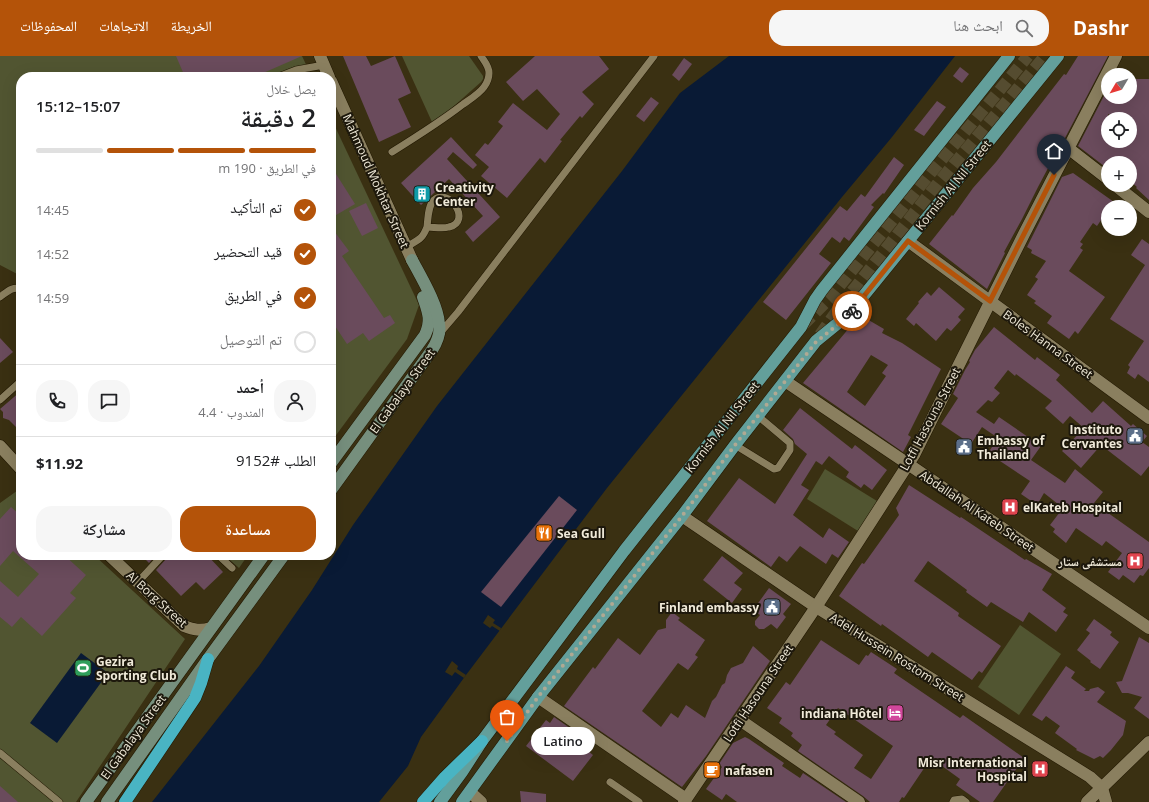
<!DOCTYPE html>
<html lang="ar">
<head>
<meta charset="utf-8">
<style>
	:root { --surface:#fff; --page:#f6f6f6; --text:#202124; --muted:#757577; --line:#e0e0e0; --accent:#b45309 }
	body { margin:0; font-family:"Open Sans","Noto Naskh Arabic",sans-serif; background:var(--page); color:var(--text); direction:rtl; height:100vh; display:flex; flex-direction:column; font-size:15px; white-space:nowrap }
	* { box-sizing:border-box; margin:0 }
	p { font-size:13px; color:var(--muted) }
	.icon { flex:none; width:22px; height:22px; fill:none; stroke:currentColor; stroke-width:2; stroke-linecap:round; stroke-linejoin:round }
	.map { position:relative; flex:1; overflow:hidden; direction:ltr }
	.panel { position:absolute; left:16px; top:16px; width:320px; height:488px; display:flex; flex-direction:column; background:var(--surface); border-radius:16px; box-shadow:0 4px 16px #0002; direction:rtl }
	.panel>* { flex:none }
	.needle { width:26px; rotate:232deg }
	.buttons { position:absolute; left:1101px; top:12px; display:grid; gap:8px }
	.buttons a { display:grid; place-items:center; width:36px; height:36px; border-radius:50%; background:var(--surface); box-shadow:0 4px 16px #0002; font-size:20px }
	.pin { position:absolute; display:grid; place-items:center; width:34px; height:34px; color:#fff; margin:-41px -17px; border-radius:50% 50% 50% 0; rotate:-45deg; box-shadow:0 0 4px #0007 }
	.pin .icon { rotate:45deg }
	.courier { position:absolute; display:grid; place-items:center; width:40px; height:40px; margin:-20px; border:3px solid #b45309; border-radius:50%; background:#fff; color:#222; box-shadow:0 1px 5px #0007 }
	.bubble { position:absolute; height:28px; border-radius:14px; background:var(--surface); box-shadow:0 4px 16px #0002; font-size:13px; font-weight:600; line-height:28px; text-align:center; direction:rtl }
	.overview em { font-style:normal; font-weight:600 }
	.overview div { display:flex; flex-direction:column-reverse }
	.overview { display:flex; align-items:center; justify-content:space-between; height:68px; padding:0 20px }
	h1 { font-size:26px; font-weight:600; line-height:30px }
	.bar { display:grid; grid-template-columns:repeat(4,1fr); gap:6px 4px; align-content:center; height:48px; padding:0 20px }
	.bar i { height:5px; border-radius:3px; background:var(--line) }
	.bar .active { background:var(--accent) }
	.bar p { grid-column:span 4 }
	.line { display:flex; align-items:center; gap:10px; padding:0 20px; border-top:1px solid var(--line) }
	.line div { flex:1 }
	.round { display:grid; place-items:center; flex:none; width:42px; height:42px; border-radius:16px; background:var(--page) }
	ol { padding:0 20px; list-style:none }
	li { display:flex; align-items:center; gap:12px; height:44px }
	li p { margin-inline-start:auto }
	li .icon { padding:4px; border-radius:50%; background:var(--accent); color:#fff; stroke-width:4 }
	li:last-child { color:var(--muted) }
	li i { width:22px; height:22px; border:2px solid var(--line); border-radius:50% }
	.primary-button { display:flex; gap:8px; margin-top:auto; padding:8px 20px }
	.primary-button a { flex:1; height:46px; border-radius:16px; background:var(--accent); color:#fff; font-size:16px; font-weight:600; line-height:46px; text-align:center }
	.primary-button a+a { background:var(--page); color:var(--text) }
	header { display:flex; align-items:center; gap:24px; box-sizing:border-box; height:56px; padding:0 20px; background:var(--accent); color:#fff }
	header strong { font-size:19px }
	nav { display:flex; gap:22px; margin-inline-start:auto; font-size:14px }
	.search { width:280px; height:36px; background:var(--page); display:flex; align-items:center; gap:10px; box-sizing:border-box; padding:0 14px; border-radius:16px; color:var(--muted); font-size:15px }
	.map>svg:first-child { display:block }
	.green { fill:#515531 }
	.water { fill:#091a35 }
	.pier { fill:#3a3012 }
	.building { fill:#6a4b5c; fill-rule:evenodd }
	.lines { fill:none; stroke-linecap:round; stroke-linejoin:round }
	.primary-tunnel { stroke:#554c30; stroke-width:12; stroke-dasharray:12 6; stroke-linecap:butt }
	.lane-casing { stroke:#211700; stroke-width:8 }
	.street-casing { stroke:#211700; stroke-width:13 }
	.secondary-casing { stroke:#211700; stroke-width:13 }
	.primary-casing { stroke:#211700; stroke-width:13 }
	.highway-casing { stroke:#211700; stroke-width:13 }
	.lane { stroke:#8a7f5f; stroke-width:7 }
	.street { stroke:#8a7f5f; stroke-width:12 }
	.secondary { stroke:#768f7d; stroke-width:12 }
	.primary { stroke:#639f9b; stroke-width:12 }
	.highway { stroke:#49b4c3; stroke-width:12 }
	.done { stroke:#b0a993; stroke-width:4; stroke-dasharray:0 7.2 }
	.route { stroke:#b45309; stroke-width:5 }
	.labels { text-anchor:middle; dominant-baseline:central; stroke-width:4; stroke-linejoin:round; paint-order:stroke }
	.street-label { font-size:12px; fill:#f0ead9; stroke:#1d180c }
	.poi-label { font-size:12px; font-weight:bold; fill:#f0ead9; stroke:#1d180c; text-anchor:start }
</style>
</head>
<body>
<header>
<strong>Dashr</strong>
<div class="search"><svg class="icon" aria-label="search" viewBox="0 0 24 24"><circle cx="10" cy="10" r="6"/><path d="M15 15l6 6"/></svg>ابحث هنا</div>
<nav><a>الخريطة</a><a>الاتجاهات</a><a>المحفوظات</a></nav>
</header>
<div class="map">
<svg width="1149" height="746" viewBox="0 0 1149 746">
	<rect width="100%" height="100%" fill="#3a3012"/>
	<g class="green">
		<polygon points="0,0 302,0 312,21 21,21 21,220 0,209"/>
		<polygon points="402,0 469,0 483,20 483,23 481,26 436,66 432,66"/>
		<polygon points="331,62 419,249 407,283 331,386"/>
		<polygon points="825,413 877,445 858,475 807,443"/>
		<polygon points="21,432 21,499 94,499 185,583 76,746 0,746 0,447"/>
		<polygon points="224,499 248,499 239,512"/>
		<polygon points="1020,569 1061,598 1019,659 978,631"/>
	</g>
	<g class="water">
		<polygon points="729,0 955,0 892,81 842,141 607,432 466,619 421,681 408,710 379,746 152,746 259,610 312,534 353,469 437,350 622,115 680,37"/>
		<polygon points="81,597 108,617 57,687 30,667"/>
	</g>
	<g class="pier">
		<polygon points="488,559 495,564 493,567 501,572 500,575 492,570 490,572 483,567"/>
		<polygon points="452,605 458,610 457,613 466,619 464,622 455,616 452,620 445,616"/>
	</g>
	<g class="building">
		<polygon points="176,0 302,0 254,21 185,21"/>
		<polygon points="343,0 366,0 371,10 395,0 411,37 398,43 411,71 379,86"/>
		<polygon points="535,0 599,0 609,13 582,36 594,48 582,62 580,60 560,84 562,85 545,107 540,102 507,142 481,120 489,111 475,99 485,87 488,89 503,70 498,66 513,47 547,74 560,58 537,33 523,45 506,26"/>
		<polygon points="1078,0 1108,0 1065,82 1064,82 1038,131 1022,163 1004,196 1005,197 987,233 929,188 952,159 953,160 973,132 996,106 1064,18 1066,19"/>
		<polygon points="684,2 692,8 679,25 672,19"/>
		<polygon points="960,11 969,18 962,27 953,20"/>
		<path d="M1130 23H1149V144L1136 132 1137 131 1130 125V107H1108V113L1078 90 1108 32V41H1130ZM1108 58 1118 63H1130V85H1108Z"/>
		<polygon points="651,41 659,47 644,66 636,60"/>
		<polygon points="937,45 946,51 924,80 914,74"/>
		<polygon points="451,81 477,109 473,113 453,96 447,103 500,161 473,186 465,176 483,160 449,123 421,149 401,127"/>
		<polygon points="894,101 904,109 884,138 883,137 871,149 874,151 849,185 844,181 840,187 832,181 819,198 831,207 786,264 763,246 840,150 847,155 861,138 865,141"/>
		<polygon points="331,110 355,148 331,162"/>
		<polygon points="1073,117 1114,146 1110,151 1108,151 1108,154 1097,170 1093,167 1080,186 1083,188 1080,192 1083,194 1069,215 1105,241 1078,278 1075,275 1069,283 1047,267 1052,260 1034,247 1036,245 1027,239 1038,223 1035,221 1046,205 1031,197 1032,194 1027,191 1062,121"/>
		<polygon points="366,147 378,172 362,180 349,155"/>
		<polygon points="331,171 349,195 342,200 384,262 390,259 395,267 369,285 363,277 347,288 331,264"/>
		<polygon points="1142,183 1149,188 1149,326 1138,318 1135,323 1127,317 1130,311 1128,309 1144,285 1110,263 1145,209 1131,199"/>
		<polygon points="939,231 965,253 958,261 961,264 951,275 947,272 936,285 916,267 914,270 906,263 919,247 918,246 927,236 931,240"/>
		<path d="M860 259 884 273 882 277 902 287 941 313 908 379 911 381 903 396 803 327ZM871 299 888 309 882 317 886 320 865 350 847 336Z"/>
		<polygon points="994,271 1035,304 1037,301 1060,319 1056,324 1092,357 1103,345 1131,370 1133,368 1147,380 1142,386 1149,391 1149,410 1141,420 1101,389 1081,412 1062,395 1084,372 1070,360 1063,368 1045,352 1052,345 1016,318 1015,320 1008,314 994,332 1000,337 992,346 988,344 976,356 994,368 999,361 1041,390 1031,404 1065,427 1075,413 1103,436 1094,447 1149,486 1149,512 1143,520 1140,519 1134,527 1123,519 1119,524 1108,516 1122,497 1106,485 1102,490 1076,472 1066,487 1053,476 1055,473 1050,469 1063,452 1044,437 1037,449 1021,438 1030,425 988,397 998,382 982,371 971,388 941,368 958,342 953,338 965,314 970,306 969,305 975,294"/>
		<polygon points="0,282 13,296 0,307"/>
		<polygon points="21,335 21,376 9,364 3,362 3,356 0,353"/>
		<polygon points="800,352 852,393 855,389 887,414 872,434 864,428 861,432 846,421 849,416 829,400 822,409 816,405 801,429 809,434 793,459 823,482 829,472 849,486 838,502 832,498 826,508 800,490 787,506 779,500 771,511 707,465 739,422 775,448 807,398 795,388 793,383 783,374"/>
		<polygon points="909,429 960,462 961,461 1025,504 1026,503 1052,518 1042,534 1066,552 1063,556 1068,559 1056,576 1029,556 1023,566 991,546 987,551 966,536 967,534 928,505 914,525 959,557 958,560 1001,590 982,617 979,615 972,624 932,596 928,601 882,568 881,570 839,540 862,507 864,508 899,459 896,452"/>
		<polygon points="559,440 577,454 501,551 481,536"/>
		<polygon points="11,451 21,460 21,499 64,499 86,519 70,537 76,542 42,580 21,561 12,571 0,561 0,525 18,541 39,518 13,495 0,510 0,463"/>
		<polygon points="141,499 156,499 149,507"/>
		<polygon points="168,499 207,499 223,516 204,534 196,526 181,540 156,514 167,502"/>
		<polygon points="722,500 743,517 734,527 742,533 732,547 703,524"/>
		<polygon points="769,532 791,548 783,558 786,561 777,573 771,568 764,573 759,573 755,569 755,565 760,559 753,554"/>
		<polygon points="672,556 680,562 678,564 705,584 695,599 698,601 688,614 678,607 642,655 661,671 671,657 678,662 686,649 705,662 712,645 716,641 722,629 725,627 727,619 731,612 743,607 753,590 770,605 706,700 682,731 564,650 593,611 595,613 618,582 640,599 658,574 666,572 666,564"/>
		<polygon points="1094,563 1112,576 1110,579 1119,586 1100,613 1090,606 1091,605 1077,594 1090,577 1086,574"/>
		<polygon points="1139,581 1149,587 1149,663 1134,652 1142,641 1128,637 1122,637 1116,626 1122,625"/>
		<path d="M821 584 859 609 866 599 868 600 871 596 897 613 894 617 960 662 963 659 1024 702 993 746H980L956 729 960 723 931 702 904 742 902 741 899 746H870L863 740 798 695 802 689 791 680 793 677 779 667 782 662 767 652 786 626 790 629ZM838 652 893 690 871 723 854 712 863 699 834 678 836 676 826 669Z"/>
		<polygon points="1066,610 1075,616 1071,622 1086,633 1084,635 1089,635 1090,633 1098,631 1105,636 1097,646 1126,665 1123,679 1111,694 1103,702 1100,700 1094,703 1076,694 1077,693 1055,677 1060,670 1046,660 1042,665 1032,659"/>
		<polygon points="554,661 587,684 582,690 593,699 573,725 526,690 546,664 550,667"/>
		<polygon points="745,681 749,683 784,707 782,710 800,722 803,717 846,746 737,746 726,738 722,744 706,733 722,711 719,708 733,687"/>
		<polygon points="0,730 18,746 0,746"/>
		<polygon points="520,735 546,738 546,746 521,746"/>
	</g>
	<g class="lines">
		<g class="primary-tunnel">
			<polyline points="803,269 829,243 929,119 1028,0"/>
			<polyline points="820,279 839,252 938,127 1045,0"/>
		</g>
		<defs>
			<g id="lane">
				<polyline points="278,21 296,14 324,9"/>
				<path d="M392 96C416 81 440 66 462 49 469 44 479 38 484 31 487 27 489 21 489 17 489 10 484 5 481 0"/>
				<path d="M406 191C418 184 422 184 427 171 434 171 442 173 449 171 473 165 448 131 434 144 428 149 428 163 427 171"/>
				<path d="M0 241C7 236 12 230 21 233"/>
				<polyline points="440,277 458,256 654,0"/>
				<polyline points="0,344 21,325"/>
				<polyline points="735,389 774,413 778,412 790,394 790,387 758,360"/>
				<polyline points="218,499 232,512"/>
				<polyline points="138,526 163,499"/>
				<polyline points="0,697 59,746"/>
				<polyline points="610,726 639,746"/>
				<polyline points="953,746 954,744 962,743 966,746"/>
			</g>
			<g id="street">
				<polyline points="320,0 329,21"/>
				<polyline points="331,25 412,204"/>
				<polyline points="1068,92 1108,123"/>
				<polyline points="1115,129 1149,156"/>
				<polyline points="908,185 1149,362"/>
				<polyline points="785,325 908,408 1149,572"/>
				<polyline points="0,390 21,413"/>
				<polyline points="682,460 816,551 1090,721 1102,732 1106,746"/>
				<path d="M109 499 184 570C194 574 200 575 211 572"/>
				<polyline points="538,641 686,743"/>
				<polyline points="740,664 859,746"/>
				<polyline points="470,736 481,746"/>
				<polyline points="684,746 816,551 914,399 1024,178 1116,0"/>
				<polyline points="1087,746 1149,686"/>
			</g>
			<g id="secondary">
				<path d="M331 407 425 279C432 264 428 256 423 241"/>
				<path d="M331 434 432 294C437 286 441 277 439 268 438 249 421 221 412 204"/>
				<polyline points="86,746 264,499"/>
				<polyline points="107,746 208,603 284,499"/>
			</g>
			<g id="primary">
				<polyline points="440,746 462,716 482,685 624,495 801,271 815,244 822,234 1009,0"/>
				<polyline points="462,746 538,641 682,460 735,389 816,285 848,259 1058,0"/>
			</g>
			<g id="highway">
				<polyline points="125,746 195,642 201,627 208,603"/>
				<polyline points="423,746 445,721 482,685"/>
			</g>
		</defs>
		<use href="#lane" class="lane-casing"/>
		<use href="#street" class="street-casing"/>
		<use href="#secondary" class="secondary-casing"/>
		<use href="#primary" class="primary-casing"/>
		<use href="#highway" class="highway-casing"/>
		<use href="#lane" class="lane"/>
		<use href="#street" class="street"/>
		<use href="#secondary" class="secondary"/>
		<use href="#primary" class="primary"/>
		<use href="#highway" class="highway"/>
	</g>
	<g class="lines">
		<polyline class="done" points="507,685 538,641 682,460 735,389 816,286 841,266 852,255"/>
		<polyline class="route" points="852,255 908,185 990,245 1054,119"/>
	</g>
	<defs>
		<symbol id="building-square" viewBox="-11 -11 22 22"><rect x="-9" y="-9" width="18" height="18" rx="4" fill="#0f9aa8" stroke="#1d180c"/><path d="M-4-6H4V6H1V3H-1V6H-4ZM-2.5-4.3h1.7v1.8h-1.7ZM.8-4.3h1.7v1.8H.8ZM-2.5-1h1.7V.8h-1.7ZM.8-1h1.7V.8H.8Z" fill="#fff"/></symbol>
		<symbol id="civic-square" viewBox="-11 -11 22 22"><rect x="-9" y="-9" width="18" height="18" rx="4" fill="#5c6f8a" stroke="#1d180c"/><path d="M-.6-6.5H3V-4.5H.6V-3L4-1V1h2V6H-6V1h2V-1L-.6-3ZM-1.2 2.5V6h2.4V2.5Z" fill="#fff"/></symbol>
		<symbol id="hospital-square" viewBox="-11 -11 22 22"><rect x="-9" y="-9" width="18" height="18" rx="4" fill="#e0444e" stroke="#1d180c"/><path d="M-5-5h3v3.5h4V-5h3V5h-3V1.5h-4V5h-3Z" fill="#fff"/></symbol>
		<symbol id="restaurant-square" viewBox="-11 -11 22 22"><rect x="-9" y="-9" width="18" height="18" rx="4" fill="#e8710a" stroke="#1d180c"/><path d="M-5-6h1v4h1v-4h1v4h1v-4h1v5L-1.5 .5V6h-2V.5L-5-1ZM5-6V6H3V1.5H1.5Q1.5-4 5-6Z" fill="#fff"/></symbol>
		<symbol id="stadium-square" viewBox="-11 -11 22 22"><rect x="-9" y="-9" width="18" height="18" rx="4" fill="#2e9e5b" stroke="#1d180c"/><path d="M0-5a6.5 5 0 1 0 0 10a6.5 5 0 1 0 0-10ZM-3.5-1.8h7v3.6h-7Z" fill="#fff"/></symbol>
		<symbol id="hotel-square" viewBox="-11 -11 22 22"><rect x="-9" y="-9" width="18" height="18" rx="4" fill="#d1479c" stroke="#1d180c"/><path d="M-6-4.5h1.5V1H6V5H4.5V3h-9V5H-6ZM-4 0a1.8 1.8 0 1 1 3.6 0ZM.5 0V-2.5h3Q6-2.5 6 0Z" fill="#fff"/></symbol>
		<symbol id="cafe-square" viewBox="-11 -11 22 22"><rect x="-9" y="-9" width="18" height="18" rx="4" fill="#e8710a" stroke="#1d180c"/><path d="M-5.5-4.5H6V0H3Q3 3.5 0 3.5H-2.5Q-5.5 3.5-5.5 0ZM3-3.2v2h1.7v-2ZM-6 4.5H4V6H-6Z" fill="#fff"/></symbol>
	</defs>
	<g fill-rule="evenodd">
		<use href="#building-square" x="412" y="128" width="20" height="20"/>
		<use href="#civic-square" x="1125" y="370" width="20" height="20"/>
		<use href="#civic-square" x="954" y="381" width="20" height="20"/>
		<use href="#hospital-square" x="1000" y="441" width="20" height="20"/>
		<use href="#restaurant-square" x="534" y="467" width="20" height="20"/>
		<use href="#hospital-square" x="1125" y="495" width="20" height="20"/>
		<use href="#civic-square" x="762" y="541" width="20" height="20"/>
		<use href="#stadium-square" x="73" y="602" width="20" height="20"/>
		<use href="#hotel-square" x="885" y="647" width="20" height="20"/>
		<use href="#hospital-square" x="1030" y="703" width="20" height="20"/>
		<use href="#cafe-square" x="702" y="704" width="20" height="20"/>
	</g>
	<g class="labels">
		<g class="street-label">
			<text transform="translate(376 125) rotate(66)">Mahmoud Mokhtar Street</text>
			<text transform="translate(953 129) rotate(-51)">Kornish Al Nil Street</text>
			<text transform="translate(1048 288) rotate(36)">Boles Hanna Street</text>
			<text transform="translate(402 335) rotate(-54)">El Gabalaya Street</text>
			<text transform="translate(930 363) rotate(-62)">Lotfi Hasouna Street</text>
			<text transform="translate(722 371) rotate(-52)">Kornish Al Nil Street</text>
			<text transform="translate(977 455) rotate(34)">Abdallah Al Kateb Street</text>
			<text transform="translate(157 543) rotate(42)">Al Borg Street</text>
			<text transform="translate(897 601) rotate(32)">Adel Hussein Rostom Street</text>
			<text transform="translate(758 637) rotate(-56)">Lotfi Hasouna Street</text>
			<text transform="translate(133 681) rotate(-54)">El Gabalaya Street</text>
		</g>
		<g class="poi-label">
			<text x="435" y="131">Creativity<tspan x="435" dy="14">Center</tspan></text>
			<text x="1122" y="373" text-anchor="end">Instituto<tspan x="1122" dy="14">Cervantes</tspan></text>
			<text x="977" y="384">Embassy of<tspan x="977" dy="14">Thailand</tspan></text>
			<text x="1023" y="451">elKateb Hospital</text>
			<text x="557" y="477">Sea Gull</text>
			<text x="1122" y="505" text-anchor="end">مستشفى ستار</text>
			<text x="759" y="551" text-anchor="end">Finland embassy</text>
			<text x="96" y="605">Gezira<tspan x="96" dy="14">Sporting Club</tspan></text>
			<text x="882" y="657" text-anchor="end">indiana Hôtel</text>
			<text x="1027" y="706" text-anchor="end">Misr International<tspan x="1027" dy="14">Hospital</tspan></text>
			<text x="725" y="714">nafasen</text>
		</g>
	</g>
</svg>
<div class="buttons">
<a><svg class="needle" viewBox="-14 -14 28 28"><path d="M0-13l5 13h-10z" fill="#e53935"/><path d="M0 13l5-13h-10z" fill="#757577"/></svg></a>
<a><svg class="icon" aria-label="locate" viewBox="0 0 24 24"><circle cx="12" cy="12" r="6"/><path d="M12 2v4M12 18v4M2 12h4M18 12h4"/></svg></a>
<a>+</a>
<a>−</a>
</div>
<div class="pin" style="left:507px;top:685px;background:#ea580c"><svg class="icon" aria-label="bag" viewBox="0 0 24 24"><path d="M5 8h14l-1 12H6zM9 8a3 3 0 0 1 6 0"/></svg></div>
<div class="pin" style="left:1054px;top:119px;background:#1f2937"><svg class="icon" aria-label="home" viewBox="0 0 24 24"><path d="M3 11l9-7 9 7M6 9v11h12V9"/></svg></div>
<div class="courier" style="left:852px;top:255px"><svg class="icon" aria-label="bike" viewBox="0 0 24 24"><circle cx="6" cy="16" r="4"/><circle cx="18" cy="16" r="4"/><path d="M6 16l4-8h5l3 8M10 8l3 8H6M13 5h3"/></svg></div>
<div class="bubble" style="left:531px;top:671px;width:64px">Latino</div>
<section class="panel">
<div class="overview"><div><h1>2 دقيقة</h1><p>يصل خلال</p></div><em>15:07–15:12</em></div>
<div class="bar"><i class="active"></i><i class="active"></i><i class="active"></i><i></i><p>في الطريق · 190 m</p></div>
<ol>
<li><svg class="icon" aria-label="check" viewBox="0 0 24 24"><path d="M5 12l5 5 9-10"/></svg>تم التأكيد<p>14:45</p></li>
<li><svg class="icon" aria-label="check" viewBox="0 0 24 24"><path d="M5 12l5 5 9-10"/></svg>قيد التحضير<p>14:52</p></li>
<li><svg class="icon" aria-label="check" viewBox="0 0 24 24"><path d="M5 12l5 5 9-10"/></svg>في الطريق<p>14:59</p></li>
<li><i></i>تم التوصيل</li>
</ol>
<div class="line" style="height:72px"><a class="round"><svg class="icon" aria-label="person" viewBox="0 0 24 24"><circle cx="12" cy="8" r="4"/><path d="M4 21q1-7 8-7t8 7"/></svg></a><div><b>أحمد</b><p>المندوب · 4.4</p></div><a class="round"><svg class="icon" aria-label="chat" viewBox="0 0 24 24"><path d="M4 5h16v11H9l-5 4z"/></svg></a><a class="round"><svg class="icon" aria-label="phone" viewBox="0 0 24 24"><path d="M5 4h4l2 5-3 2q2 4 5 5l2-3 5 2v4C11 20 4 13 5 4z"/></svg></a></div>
<div class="line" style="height:52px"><div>الطلب #9152</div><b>$11.92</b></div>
<div class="primary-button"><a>مساعدة</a><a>مشاركة</a></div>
</section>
</div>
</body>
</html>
